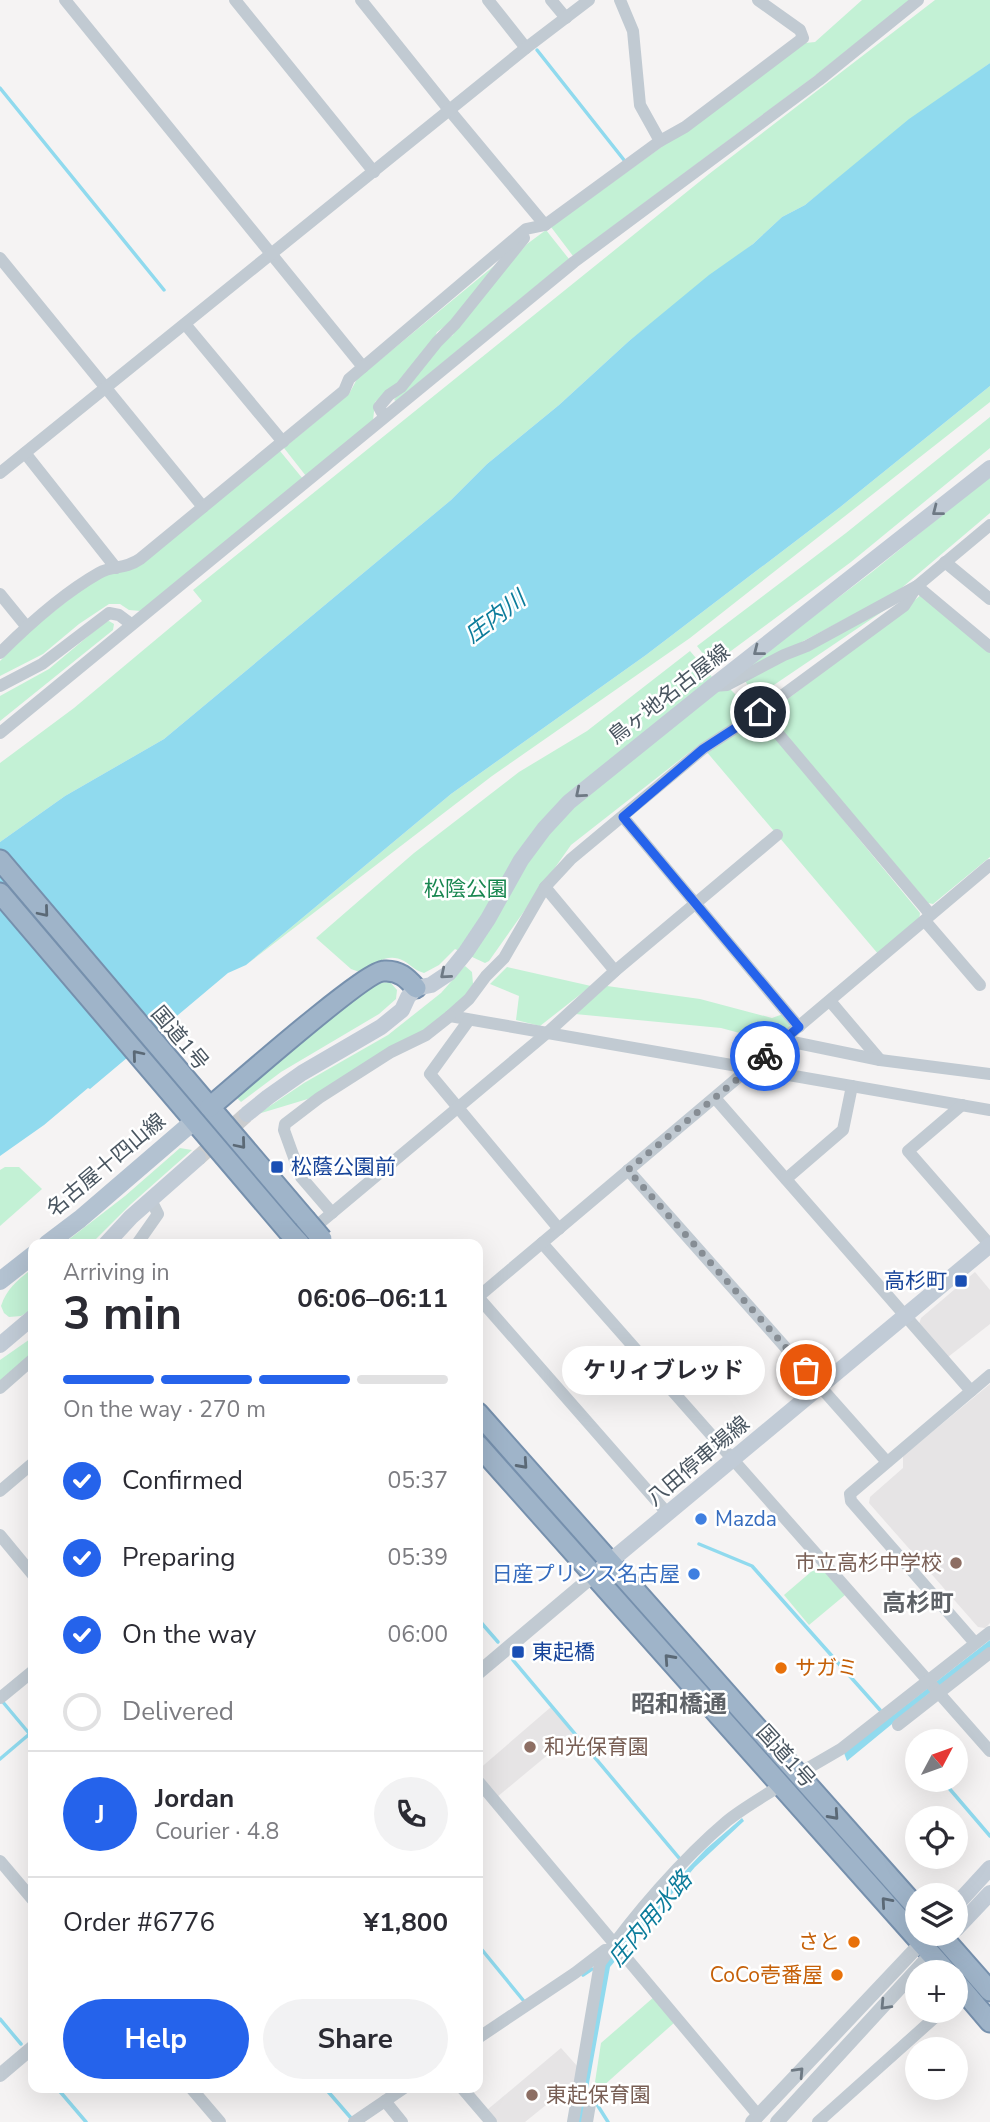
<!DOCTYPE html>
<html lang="en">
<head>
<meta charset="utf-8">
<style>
	:root { --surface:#fff; --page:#f2f2f3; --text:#2b2b33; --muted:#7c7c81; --line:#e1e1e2; --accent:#2563eb }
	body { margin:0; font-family:"Nunito Sans","Noto Sans JP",sans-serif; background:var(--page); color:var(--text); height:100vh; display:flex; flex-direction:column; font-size:26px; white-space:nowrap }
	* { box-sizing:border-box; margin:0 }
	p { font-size:23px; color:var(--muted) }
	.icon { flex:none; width:38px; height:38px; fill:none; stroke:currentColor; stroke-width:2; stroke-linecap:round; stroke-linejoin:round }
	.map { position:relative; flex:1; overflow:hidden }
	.drawer { position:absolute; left:28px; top:1239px; width:455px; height:854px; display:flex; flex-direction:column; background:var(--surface); border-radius:14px; box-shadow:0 7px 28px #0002 }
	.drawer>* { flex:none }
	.needle { width:46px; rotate:49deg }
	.buttons { position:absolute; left:905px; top:1729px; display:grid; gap:14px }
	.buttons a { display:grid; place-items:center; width:63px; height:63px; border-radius:50%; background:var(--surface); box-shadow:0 7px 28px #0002; font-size:35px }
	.pin { position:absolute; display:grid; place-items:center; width:60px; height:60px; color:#fff; margin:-30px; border:4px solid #fff; border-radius:50%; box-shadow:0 2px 7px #0007 }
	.courier { position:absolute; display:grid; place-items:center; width:70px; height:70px; margin:-35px; border:5px solid #2563eb; border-radius:50%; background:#fff; color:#222; box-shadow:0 2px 9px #0007 }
	.bubble { position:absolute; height:49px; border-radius:24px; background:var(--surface); box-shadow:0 7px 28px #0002; font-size:23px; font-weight:700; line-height:49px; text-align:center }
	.headline em { font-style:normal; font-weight:700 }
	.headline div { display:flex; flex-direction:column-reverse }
	.headline { display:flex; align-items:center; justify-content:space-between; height:119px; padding:0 35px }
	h1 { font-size:46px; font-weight:700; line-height:52px }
	.bar { display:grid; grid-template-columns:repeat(4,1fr); gap:10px 7px; align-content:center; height:84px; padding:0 35px }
	.bar i { height:9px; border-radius:5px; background:var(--line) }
	.bar .on { background:var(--accent) }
	.bar p { grid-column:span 4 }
	.line { display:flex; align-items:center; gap:18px; padding:0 35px; border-top:2px solid var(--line) }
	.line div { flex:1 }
	.round { display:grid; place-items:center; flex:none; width:74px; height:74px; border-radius:37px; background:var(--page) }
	ol { padding:0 35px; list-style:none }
	li { display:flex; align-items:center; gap:21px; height:77px }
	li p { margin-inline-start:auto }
	li .icon { padding:7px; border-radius:50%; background:var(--accent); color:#fff; stroke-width:4 }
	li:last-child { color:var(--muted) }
	li i { width:38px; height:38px; border:4px solid var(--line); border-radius:50% }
	.primary-button { display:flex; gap:14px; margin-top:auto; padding:14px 35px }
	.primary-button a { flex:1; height:80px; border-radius:42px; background:var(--accent); color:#fff; font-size:28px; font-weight:700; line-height:80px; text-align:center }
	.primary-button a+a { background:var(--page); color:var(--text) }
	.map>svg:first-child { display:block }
	.education { fill:#e6e4e5 }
	.green { fill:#c3f1d5 }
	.water { fill:#90daee }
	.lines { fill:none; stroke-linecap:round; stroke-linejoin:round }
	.stream { stroke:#90daee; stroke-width:3.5 }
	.secondary-tunnel { stroke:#caccce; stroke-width:16; stroke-dasharray:16 8; stroke-linecap:butt }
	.trunk-casing { stroke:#7690ad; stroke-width:23 }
	.minor { stroke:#c1cad2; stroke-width:12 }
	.tertiary { stroke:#c1cad2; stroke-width:14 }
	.secondary { stroke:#c1cbd6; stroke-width:16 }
	.primary { stroke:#b3c2d1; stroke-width:18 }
	.trunk { stroke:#9fb4c9; stroke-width:19 }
	.trunk-bridge-casing { stroke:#7690ad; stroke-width:23; stroke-linecap:butt }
	.trunk-bridge { stroke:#9fb4c9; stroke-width:19 }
	.oneway { stroke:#6e7984 }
	.oneway2 { stroke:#5b6976 }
	.oneway3 { stroke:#6e7983 }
	.done { stroke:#868d94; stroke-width:7; stroke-dasharray:0 12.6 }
	.route { stroke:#2563eb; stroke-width:9 }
	.transit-dot { fill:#1a4fb4; stroke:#fff; stroke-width:2.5 }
	.shop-dot { fill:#3f7fe0; stroke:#fff; stroke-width:2.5 }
	.education-dot { fill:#8d6e63; stroke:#fff; stroke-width:2.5 }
	.food-dot { fill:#e8710a; stroke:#fff; stroke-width:2.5 }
	.labels { text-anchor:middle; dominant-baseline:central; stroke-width:5; stroke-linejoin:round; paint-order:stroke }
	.street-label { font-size:21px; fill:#4a5661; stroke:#fff }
	.park-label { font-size:21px; fill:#17864f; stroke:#fff }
	.transit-label { font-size:21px; fill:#164399; stroke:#fff; text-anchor:start }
	.shop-label { font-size:21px; fill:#366cbe; stroke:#fff; text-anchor:start }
	.education-label { font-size:21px; fill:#785e54; stroke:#fff; text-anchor:start }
	.food-label { font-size:21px; fill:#c56008; stroke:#fff; text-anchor:end }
	.water-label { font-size:23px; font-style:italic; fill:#0c7c9b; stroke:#fff }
	.quarter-label { font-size:24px; font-weight:bold; fill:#5f6368; stroke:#fff }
</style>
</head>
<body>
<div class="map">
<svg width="990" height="2122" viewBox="0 0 990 2122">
	<rect width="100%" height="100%" fill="#f5f3f3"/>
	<g class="education">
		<polygon points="975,1272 990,1290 990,1324 948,1357 919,1324 921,1318"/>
		<polygon points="990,1384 990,1623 985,1628 978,1627 869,1503 870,1497 903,1468 903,1456"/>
		<polygon points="551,1707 573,1734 497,1797 478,1774 478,1770"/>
		<polygon points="561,2048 578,2067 577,2080 525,2122 497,2122 487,2110"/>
	</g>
	<g class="green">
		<polygon points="862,0 910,0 816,75 573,256 551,227 805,43 815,42"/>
		<polygon points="935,0 990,0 990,63 920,113 805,205 782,217 753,244 629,341 559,405 487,464 451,500 164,739 65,796 0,842 0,763 74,708 202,601 193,590 709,174"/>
		<polygon points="546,230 569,259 396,401 394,400 440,344 453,335 458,323 527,244"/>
		<polygon points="506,256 452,321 437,332 433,341 398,384 375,402 373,421 306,476 284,448 349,394 357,379"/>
		<polygon points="990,386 990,402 690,638 492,776 246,965 451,794 646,655 839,508"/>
		<polygon points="990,417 990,448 851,562 712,665 697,646 846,533"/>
		<polygon points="280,451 303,479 141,611 129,610 120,604 109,604 79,624 43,654 0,676 0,661 34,627 85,587 103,575 124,571"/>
		<polygon points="990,476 990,513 898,591 728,681 872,572"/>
		<polygon points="923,593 990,648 990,857 933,904 928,903 768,714 894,618"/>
		<polygon points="898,601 756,697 743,678"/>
		<polygon points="109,621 114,624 113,630 0,721 0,696 49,669 105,622"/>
		<path d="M690 651 712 677 708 693 730 689 761 720 920 913 919 922 879 955 700 744 571 845 489 961 485 963 455 949 439 965 424 973C416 971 412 966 404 961 388 952 375 963 362 973L351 969 316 938 414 853 519 772 587 731Z"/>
		<polygon points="465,966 472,972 473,984 459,1004 426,1031 311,1098 258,1114 304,1083 388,1035 441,993"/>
		<polygon points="507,967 591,986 540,1026 516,1020 519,996 490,984"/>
		<polygon points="390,982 397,990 396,999 379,1014 281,1072 241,1102 233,1094 355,997 378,983"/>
		<polygon points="607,986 700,999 772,1018 783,1014 789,1020 790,1027 773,1042 721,1028 575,1014"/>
		<polygon points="180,1148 192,1150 131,1204 91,1244 63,1244 125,1196"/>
		<polygon points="5,1167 19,1167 42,1189 0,1226 0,1170"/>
		<path d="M33 1268V1309L21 1316 9 1317 4 1313 1 1306C7 1288 18 1280 33 1268Z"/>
		<polygon points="33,1337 33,1353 0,1381 0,1360"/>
		<polygon points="819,1565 845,1595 809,1625 784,1595"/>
		<polygon points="654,1997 675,2022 593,2095 601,2043"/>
	</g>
	<g class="water">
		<polygon points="990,63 990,386 839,508 646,655 451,794 246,965 228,973 90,1089 88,1088 44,1125 0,1156 0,842 65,796 164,739 451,500 487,464 559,405 629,341 709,275 753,244 782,217 805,205 909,119"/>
		<polygon points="990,1640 990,1648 931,1692 847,1761 844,1753"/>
		<polygon points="742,1818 744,1821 695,1867 610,1967 582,2122 577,2122 605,1964 688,1868 706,1849"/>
	</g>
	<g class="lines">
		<g class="stream">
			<polyline points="537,50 624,160"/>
			<polyline points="0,88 164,290"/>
			<polyline points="699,1544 752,1566 880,1710"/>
			<polyline points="478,1619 498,1642"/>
			<polyline points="513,1660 680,1859"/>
			<polyline points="2,1701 33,1738"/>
			<polyline points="0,1759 33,1731"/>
			<polyline points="942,1780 990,1836"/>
			<polyline points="478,1945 523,2000"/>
			<polyline points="583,1975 592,1969"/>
			<polyline points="0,2019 21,2044"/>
			<polyline points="57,2088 86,2122"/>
			<polyline points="325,2088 351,2118"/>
			<polyline points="593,2098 608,2122"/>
		</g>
		<polyline class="secondary-tunnel" points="198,1158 247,1114"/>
		<defs>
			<g id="trunk">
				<polyline points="0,860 305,1219"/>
				<polyline points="0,893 288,1231"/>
				<path d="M210 1107C234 1087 365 971 384 971 399 970 407 978 416 988"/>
				<polyline points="478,1413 917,1908"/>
				<polyline points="478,1445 947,1972"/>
				<polyline points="940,1934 990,1991"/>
				<polyline points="956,1982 990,2022"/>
			</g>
		</defs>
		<use href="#trunk" class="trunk-casing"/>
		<g class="minor">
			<polyline points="65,0 363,367"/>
			<polyline points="235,0 374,172"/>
			<polyline points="361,0 450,111 545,225"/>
			<polyline points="488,0 526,48"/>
			<polyline points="551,0 566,18"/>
			<polyline points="660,141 685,127 803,38 800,30 758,0"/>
			<polyline points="0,258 203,507"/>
			<polyline points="185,324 283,442"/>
			<polyline points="384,416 379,407 389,395 401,387 437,342 455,324 524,238"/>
			<polyline points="25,453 116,568"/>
			<polyline points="0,473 526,48 589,0"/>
			<polyline points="990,525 917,586 904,606 760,712 703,749 571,859 545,887 504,958 486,976 469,999 450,1016 990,1110"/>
			<polyline points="945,562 990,599"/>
			<polyline points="0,594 26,626"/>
			<path d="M0 653C29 624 62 594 99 573 113 565 124 570 140 559L344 391 349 379 526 229 545 225 660 141 640 105 633 31 620 0"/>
			<polyline points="0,686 42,664 109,613 119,615 131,624"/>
			<polyline points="713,686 727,685 784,655 807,646 917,586 990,647"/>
			<polyline points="760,712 930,914"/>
			<polyline points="0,733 574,262 819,80 918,0"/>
			<polyline points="623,817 799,1027"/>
			<polyline points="990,865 542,1243 990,1751"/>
			<polyline points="545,887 615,971"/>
			<polyline points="925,921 980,985"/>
			<polyline points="830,1001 880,1060"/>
			<polyline points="469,1020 430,1074 559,1229"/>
			<polyline points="783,1040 880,1060 990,1074"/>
			<polyline points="715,1098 971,1391"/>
			<polyline points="962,1105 908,1151 990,1245"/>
			<polyline points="628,1170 887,1462"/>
			<polyline points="786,1179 843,1130 852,1086"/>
			<polyline points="332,1213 301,1177 284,1130 285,1124 319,1098 391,1052 426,1035 450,1016"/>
			<polyline points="308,1233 547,1033 615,971 777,835"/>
			<polyline points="137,1244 158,1214 151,1200"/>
			<polyline points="478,1297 668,1514"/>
			<polyline points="478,1297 542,1243"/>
			<polyline points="0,1388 33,1359"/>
			<polyline points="0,1491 33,1463"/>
			<polyline points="0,1535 33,1575"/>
			<polyline points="975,1643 851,1501 850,1494 990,1375"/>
			<polyline points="0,1698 33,1671"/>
			<polyline points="898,1725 990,1653"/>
			<polyline points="798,1774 841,1749 990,1632"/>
			<polyline points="478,1781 758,2115"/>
			<polyline points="0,1861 33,1900"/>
			<polyline points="478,2038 575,1973 605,1950"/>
			<polyline points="191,2088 220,2122"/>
			<polyline points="462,2088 491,2122"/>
			<polyline points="385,2101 402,2122"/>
			<polyline points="354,2122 404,2088"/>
			<path d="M573 2122 600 1963C634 1915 682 1859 727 1821 743 1808 763 1797 781 1785"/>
			<polyline points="587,2122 590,2104"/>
			<polyline points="818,2122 942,2011"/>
		</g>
		<g class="tertiary">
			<polyline points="478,1673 594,1575"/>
			<polyline points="0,2075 33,2047"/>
			<polyline points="752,2122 921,1943"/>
			<polyline points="777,2122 931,1954"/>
		</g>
		<g class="secondary">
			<polyline points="247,1114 268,1097 302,1073 381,1027 402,1010 408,997 416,988 431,985 449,973 466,952 488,919 521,860 544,829 569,802 713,686 990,468"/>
			<polyline points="106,1244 131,1217 198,1158"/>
			<polyline points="0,1345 33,1317"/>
			<polyline points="602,1568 990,1245"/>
			<polyline points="956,1905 990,1868"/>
			<polyline points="956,1929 990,1893"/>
		</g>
		<g class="primary">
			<polyline points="47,1244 80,1219 194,1121"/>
			<polyline points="0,1281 33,1255"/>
		</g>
		<use href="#trunk" class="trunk"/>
		<defs>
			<g id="trunk-bridge">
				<polyline points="305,1219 322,1239"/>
				<polyline points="288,1231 300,1244"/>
			</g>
		</defs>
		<use href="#trunk-bridge" class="trunk-bridge-casing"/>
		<use href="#trunk-bridge" class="trunk-bridge"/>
	</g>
	<defs><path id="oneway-chevron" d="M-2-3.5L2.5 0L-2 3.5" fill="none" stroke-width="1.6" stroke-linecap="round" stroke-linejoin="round" transform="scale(1.75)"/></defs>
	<g class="oneway">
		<use href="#oneway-chevron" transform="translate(937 511) rotate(142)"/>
		<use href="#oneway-chevron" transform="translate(758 651) rotate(142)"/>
		<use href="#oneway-chevron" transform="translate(580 793) rotate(140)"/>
		<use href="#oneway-chevron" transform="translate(445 974) rotate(140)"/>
	</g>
	<g class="oneway2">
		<use href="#oneway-chevron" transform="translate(44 912) rotate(50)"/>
		<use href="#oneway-chevron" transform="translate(137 1055) rotate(-130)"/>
		<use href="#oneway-chevron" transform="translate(241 1144) rotate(50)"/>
		<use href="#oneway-chevron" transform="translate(523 1464) rotate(48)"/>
		<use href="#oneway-chevron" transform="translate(669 1659) rotate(-132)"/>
		<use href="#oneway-chevron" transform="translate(834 1815) rotate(48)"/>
		<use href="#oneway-chevron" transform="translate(886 1902) rotate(-131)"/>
	</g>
	<g class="oneway3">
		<use href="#oneway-chevron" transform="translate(885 2005) rotate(133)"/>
		<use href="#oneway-chevron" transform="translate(799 2072) rotate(-47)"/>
	</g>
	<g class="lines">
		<polyline class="done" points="765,1056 628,1170 806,1370"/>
		<polyline class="route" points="760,712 703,749 623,817 799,1027 765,1056"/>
	</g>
	<g class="transit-dot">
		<rect x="270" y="1160" width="14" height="14" rx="3.5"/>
		<rect x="954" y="1274" width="14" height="14" rx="3.5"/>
		<rect x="511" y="1645" width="14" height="14" rx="3.5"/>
	</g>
	<g class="shop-dot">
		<circle cx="701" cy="1519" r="7"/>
		<circle cx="694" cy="1574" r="7"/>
	</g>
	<g class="education-dot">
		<circle cx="956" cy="1563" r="7"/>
		<circle cx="530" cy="1747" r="7"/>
		<circle cx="532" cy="2095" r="7"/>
	</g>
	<g class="food-dot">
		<circle cx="781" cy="1668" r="7"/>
		<circle cx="854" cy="1942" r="7"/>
		<circle cx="837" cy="1975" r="7"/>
	</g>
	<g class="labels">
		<g class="street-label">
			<text transform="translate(669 694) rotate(-38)">鳥ヶ地名古屋線</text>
			<text transform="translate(180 1038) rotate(50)">国道1号</text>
			<text transform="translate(106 1165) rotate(-40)">名古屋十四山線</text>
			<text transform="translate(698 1461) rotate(-40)">八田停車場線</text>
			<text transform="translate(786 1756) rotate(48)">国道1号</text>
		</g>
		<g class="park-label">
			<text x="466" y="889">松陰公園</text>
		</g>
		<g class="transit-label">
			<text x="291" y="1167">松蔭公園前</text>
			<text x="947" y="1281" text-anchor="end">高杉町</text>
			<text x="532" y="1652">東起橋</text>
		</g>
		<g class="shop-label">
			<text x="715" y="1519">Mazda</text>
			<text x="680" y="1574" text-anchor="end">日産プリンス名古屋</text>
		</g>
		<g class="education-label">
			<text x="942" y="1563" text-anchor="end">市立高杉中学校</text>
			<text x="544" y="1747">和光保育園</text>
			<text x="546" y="2095">東起保育園</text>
		</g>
		<g class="food-label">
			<text x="795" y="1668" text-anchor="start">サガミ</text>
			<text x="840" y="1942">さと</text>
			<text x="823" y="1975">CoCo壱番屋</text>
		</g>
		<g class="water-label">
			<text transform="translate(495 617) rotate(-37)">庄内川</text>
			<text transform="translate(650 1919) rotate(-50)">庄内用水路</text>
		</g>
		<g class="quarter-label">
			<text x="918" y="1603">高杉町</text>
			<text x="679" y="1704">昭和橋通</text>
		</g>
	</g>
</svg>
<div class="buttons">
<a><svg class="needle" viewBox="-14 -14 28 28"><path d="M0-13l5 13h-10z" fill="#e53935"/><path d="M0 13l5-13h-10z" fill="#7c7c81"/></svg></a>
<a><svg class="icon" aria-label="locate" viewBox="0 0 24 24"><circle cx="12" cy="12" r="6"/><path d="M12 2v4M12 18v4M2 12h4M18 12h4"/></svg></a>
<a><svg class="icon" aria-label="layers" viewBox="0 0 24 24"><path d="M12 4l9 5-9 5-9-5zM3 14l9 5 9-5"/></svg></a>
<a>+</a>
<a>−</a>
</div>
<div class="pin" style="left:806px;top:1370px;background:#ea580c"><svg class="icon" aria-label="bag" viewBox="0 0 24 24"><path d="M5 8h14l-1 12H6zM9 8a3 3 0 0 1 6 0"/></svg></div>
<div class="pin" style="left:760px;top:712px;background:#1f2937"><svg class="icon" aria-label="home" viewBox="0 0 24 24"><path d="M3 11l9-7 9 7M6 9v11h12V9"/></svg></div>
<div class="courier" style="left:765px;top:1056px"><svg class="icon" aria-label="bike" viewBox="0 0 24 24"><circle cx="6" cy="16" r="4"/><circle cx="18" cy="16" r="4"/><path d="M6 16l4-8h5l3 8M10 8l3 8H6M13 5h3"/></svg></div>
<div class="bubble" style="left:562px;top:1346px;width:203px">ケリィブレッド</div>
<section class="drawer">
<div class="headline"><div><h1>3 min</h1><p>Arriving in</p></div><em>06:06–06:11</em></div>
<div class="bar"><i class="on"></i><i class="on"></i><i class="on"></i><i></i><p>On the way · 270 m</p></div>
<ol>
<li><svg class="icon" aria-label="check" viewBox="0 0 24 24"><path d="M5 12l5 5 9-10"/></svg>Confirmed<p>05:37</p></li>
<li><svg class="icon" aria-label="check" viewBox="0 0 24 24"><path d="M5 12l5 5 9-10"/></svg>Preparing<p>05:39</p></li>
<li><svg class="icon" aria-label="check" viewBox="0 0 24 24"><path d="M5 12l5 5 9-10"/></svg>On the way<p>06:00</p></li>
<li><i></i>Delivered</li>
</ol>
<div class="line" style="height:126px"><b class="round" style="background:var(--accent);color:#fff">J</b><div><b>Jordan</b><p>Courier · 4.8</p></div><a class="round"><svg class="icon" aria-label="phone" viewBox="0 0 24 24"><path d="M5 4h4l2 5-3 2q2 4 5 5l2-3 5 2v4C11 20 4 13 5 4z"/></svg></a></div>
<div class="line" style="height:91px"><div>Order #6776</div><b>¥1,800</b></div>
<div class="primary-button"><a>Help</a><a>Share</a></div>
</section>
</div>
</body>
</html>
